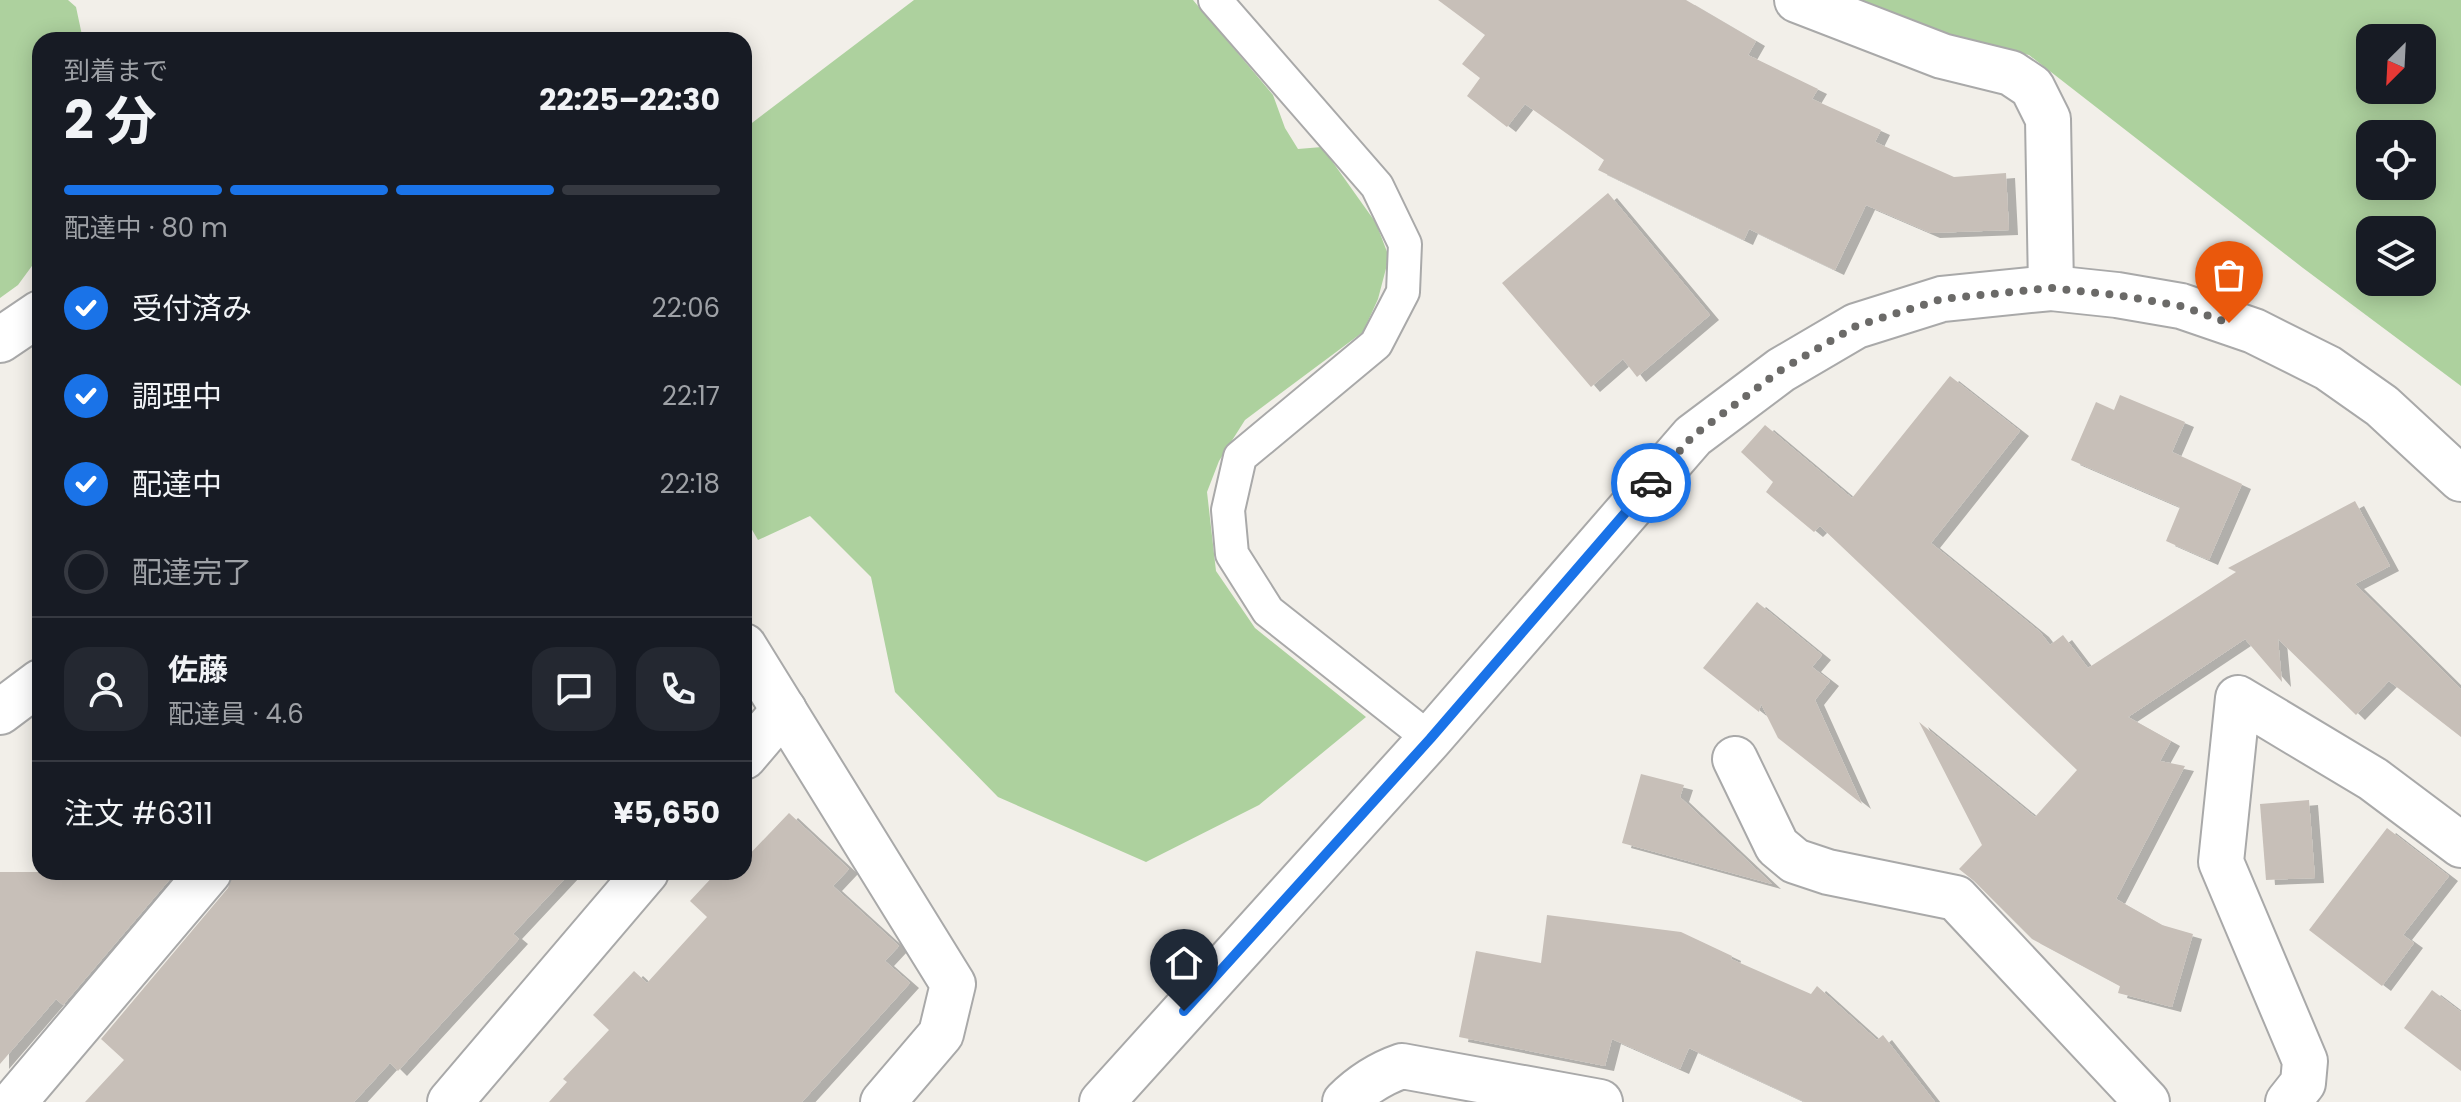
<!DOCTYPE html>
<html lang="ja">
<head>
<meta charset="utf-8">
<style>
	:root { --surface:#171b24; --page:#242831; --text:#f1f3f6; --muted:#9ea1a6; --line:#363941; --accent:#1a73e8 }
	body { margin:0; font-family:Poppins,"Noto Sans JP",sans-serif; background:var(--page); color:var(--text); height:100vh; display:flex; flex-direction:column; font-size:30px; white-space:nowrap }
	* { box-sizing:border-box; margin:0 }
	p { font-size:26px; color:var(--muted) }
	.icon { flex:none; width:44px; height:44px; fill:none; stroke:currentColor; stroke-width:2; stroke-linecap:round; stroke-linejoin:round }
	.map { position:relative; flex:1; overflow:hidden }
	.panel { position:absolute; left:32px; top:32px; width:720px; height:848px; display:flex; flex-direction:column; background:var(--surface); border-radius:24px; box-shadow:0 4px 20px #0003 }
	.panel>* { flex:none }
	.needle { width:52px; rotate:204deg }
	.controls { position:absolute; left:2356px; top:24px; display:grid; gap:16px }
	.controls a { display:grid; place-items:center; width:80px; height:80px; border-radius:16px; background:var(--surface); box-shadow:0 4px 20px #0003; font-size:40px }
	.pin { position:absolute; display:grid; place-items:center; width:68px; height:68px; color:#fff; margin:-82px -34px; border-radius:50% 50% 50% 0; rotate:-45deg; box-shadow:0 0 8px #0007 }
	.pin .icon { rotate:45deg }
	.courier { position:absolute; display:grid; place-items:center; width:80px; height:80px; margin:-40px; border:6px solid #1a73e8; border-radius:50%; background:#fff; color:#222; box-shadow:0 2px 10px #0007 }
	.summary em { font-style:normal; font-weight:700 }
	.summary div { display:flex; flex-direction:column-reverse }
	.summary { display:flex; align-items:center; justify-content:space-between; height:136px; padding:0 32px }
	h1 { font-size:52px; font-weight:700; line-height:60px }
	.bar { display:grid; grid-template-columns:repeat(4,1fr); gap:12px 8px; align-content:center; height:96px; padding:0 32px }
	.bar i { height:10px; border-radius:6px; background:var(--line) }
	.bar .current { background:var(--accent) }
	.bar p { grid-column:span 4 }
	.line { display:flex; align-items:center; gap:20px; padding:0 32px; border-top:2px solid var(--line) }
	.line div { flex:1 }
	.round { display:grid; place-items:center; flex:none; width:84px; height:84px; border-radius:24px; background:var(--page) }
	ol { padding:0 32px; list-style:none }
	li { display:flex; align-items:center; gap:24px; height:88px }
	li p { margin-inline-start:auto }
	li .icon { padding:8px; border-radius:50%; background:var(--accent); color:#fff; stroke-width:4 }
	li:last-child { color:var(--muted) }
	li i { width:44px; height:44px; border:4px solid var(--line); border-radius:50% }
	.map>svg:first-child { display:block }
	.forest { fill:#add19e; fill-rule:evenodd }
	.building { fill:#c7bfb8; filter:url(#shadow) }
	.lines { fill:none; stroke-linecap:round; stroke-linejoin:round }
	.service-casing { stroke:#a9a9a9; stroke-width:36 }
	.minor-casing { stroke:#a9a9a9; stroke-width:48 }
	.tertiary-casing { stroke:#a9a9a9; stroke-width:48 }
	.service { stroke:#fff; stroke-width:32 }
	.minor { stroke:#fff; stroke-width:44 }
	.tertiary { stroke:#fff; stroke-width:44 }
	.done { stroke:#6b6a68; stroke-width:8; stroke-dasharray:0 14.4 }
	.route { stroke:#1a73e8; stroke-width:10 }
</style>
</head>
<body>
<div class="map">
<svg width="2461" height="1102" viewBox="0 0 2461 1102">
	<defs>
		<filter id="shadow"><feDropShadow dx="9" dy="5" stdDeviation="0" flood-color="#0004"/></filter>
	</defs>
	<rect width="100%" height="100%" fill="#f2efe9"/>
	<g class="forest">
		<polygon points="0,0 68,0 76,7 83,40 40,40 40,255 18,285 0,298"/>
		<polygon points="914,0 1193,0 1273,95 1285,128 1298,149 1322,147 1376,223 1389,257 1378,299 1363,332 1245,420 1219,461 1207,492 1216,571 1255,628 1366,717 1259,805 1146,862 998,797 895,692 871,577 810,516 758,540 744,516 744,129"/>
		<path d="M1854 0H2461V386L2303 268 2029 55 1905 27ZM2370 38H2422V90H2370ZM2370 134H2422V186H2370ZM2370 230H2422V282H2370Z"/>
	</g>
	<g class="building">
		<polygon points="1438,0 1686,0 1756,41 1748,55 1818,89 1812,99 1881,130 1875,142 1954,177 2006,173 2009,230 1931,233 1866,205 1835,270 1749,229 1744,240 1598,170 1604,160 1525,104 1507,127 1467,96 1480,78 1462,64 1485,35"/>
		<polygon points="1608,193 1710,315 1637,377 1623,359 1591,387 1502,283"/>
		<polygon points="1950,376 2020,431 1931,543 2040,632 2050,645 2063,635 2088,668 2236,572 2228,568 2355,501 2390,566 2355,584 2461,689 2461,737 2389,681 2356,715 2278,639 2282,682 2245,639 2128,717 2171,741 2160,761 2185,766 2116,899 2162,925 2193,934 2172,1007 2118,993 2120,986 2032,939 1974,881 1959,869 1982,845 1919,722 2035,817 2077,770 1820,526 1814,532 1766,492 1773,482 1741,452 1765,425 1852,498"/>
		<polygon points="2120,395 2185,422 2172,452 2242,484 2209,560 2166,541 2180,507 2071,460 2096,402 2114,410"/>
		<polygon points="1757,602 1822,655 1812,667 1830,681 1815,700 1862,804 1778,738 1761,704 1759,712 1703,668"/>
		<polygon points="1641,774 1684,785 1680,797 1772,884 1622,843"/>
		<polygon points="2309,800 2315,878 2266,880 2260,804"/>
		<polygon points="789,813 849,869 833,886 899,946 885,961 910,983 802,1102 549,1102 567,1082 563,1079 609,1030 593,1015 634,971 647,983 707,917 690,901 717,872 744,872 744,860"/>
		<polygon points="2387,828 2449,876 2403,935 2414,943 2382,986 2309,930"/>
		<polygon points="0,872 176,872 63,1005 56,999 0,1064"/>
		<polygon points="233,872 571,872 513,934 519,939 398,1071 390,1063 354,1102 85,1102 124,1060 101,1039 228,888"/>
		<polygon points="1547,915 1681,932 1732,956 1731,959 1811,994 1817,986 1877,1040 1883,1035 1935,1102 1805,1102 1689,1048 1680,1069 1612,1039 1605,1066 1459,1037 1476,951 1541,963"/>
		<polygon points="2432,990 2461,1012 2461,1071 2404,1028"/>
	</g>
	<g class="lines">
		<defs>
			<polyline id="service" points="1215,0 1377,186 1405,244 1403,292 1376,344 1240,457 1228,510 1232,554 1268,611 1430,739"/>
			<g id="minor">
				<polyline points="1797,0 1942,56 2011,73 2032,87 2048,119 2051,288"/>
				<polyline points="0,340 40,313"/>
				<polyline points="744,646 953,984 941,1034 883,1102"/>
				<polyline points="0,712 40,682"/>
				<polyline points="744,757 784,710"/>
				<polyline points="1735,759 1777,846 1795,861 1828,872 1956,898 2147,1102"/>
				<polyline points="14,1102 209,872"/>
				<polyline points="450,1102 646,872"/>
				<path d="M1345 1102C1362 1085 1379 1074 1402 1066L1600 1102"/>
				<polyline points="2288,1102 2303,1083 2305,1061 2221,862 2238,698 2373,779 2461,845"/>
			</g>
			<polyline id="tertiary" points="1102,1102 1430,739 1693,436 1781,370 1856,326 1942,299 2051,288 2117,295 2181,306 2254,331 2328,368 2382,406 2461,479"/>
		</defs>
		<use href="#service" class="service-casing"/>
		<use href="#minor" class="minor-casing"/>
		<use href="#tertiary" class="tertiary-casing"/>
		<use href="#service" class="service"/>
		<use href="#minor" class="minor"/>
		<use href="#tertiary" class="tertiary"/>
	</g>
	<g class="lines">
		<polyline class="done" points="1651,483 1693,436 1781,370 1856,326 1942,299 2051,288 2117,295 2181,306 2229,323"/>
		<polyline class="route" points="1184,1011 1430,739 1651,483"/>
	</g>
</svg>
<div class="controls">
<a><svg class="needle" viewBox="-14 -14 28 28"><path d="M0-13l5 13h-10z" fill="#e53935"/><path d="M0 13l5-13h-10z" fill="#9ea1a6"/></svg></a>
<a><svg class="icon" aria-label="locate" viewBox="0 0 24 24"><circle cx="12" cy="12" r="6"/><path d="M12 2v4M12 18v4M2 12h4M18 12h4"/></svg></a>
<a><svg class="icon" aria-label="layers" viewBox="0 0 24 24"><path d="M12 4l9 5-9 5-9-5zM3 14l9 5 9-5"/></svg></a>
</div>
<div class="pin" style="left:2229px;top:323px;background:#ea580c"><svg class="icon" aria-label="bag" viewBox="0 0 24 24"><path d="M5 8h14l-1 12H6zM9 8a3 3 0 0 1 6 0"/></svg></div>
<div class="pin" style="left:1184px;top:1011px;background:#1f2937"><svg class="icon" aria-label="home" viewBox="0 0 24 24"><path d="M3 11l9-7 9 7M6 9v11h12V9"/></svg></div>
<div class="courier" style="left:1651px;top:483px"><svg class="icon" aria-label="car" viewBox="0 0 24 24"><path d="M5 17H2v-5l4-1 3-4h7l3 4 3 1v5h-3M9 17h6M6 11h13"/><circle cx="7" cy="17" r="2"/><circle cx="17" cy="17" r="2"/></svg></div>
<section class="panel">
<div class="summary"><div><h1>2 分</h1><p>到着まで</p></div><em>22:25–22:30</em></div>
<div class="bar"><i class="current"></i><i class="current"></i><i class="current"></i><i></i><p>配達中 · 80 m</p></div>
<ol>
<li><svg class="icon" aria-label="check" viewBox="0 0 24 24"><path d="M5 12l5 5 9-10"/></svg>受付済み<p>22:06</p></li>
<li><svg class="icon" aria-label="check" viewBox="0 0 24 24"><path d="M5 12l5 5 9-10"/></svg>調理中<p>22:17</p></li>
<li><svg class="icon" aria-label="check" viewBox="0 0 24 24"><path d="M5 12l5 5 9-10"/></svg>配達中<p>22:18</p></li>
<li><i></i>配達完了</li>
</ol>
<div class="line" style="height:144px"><a class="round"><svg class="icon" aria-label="person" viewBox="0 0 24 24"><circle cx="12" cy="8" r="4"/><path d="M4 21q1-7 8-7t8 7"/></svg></a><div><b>佐藤</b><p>配達員 · 4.6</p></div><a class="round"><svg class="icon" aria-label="chat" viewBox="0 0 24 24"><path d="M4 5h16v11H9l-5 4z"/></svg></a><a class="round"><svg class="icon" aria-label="phone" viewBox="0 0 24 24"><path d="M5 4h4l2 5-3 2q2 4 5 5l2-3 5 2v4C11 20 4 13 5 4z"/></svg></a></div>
<div class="line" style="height:104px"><div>注文 #6311</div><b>¥5,650</b></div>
</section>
</div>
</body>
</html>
